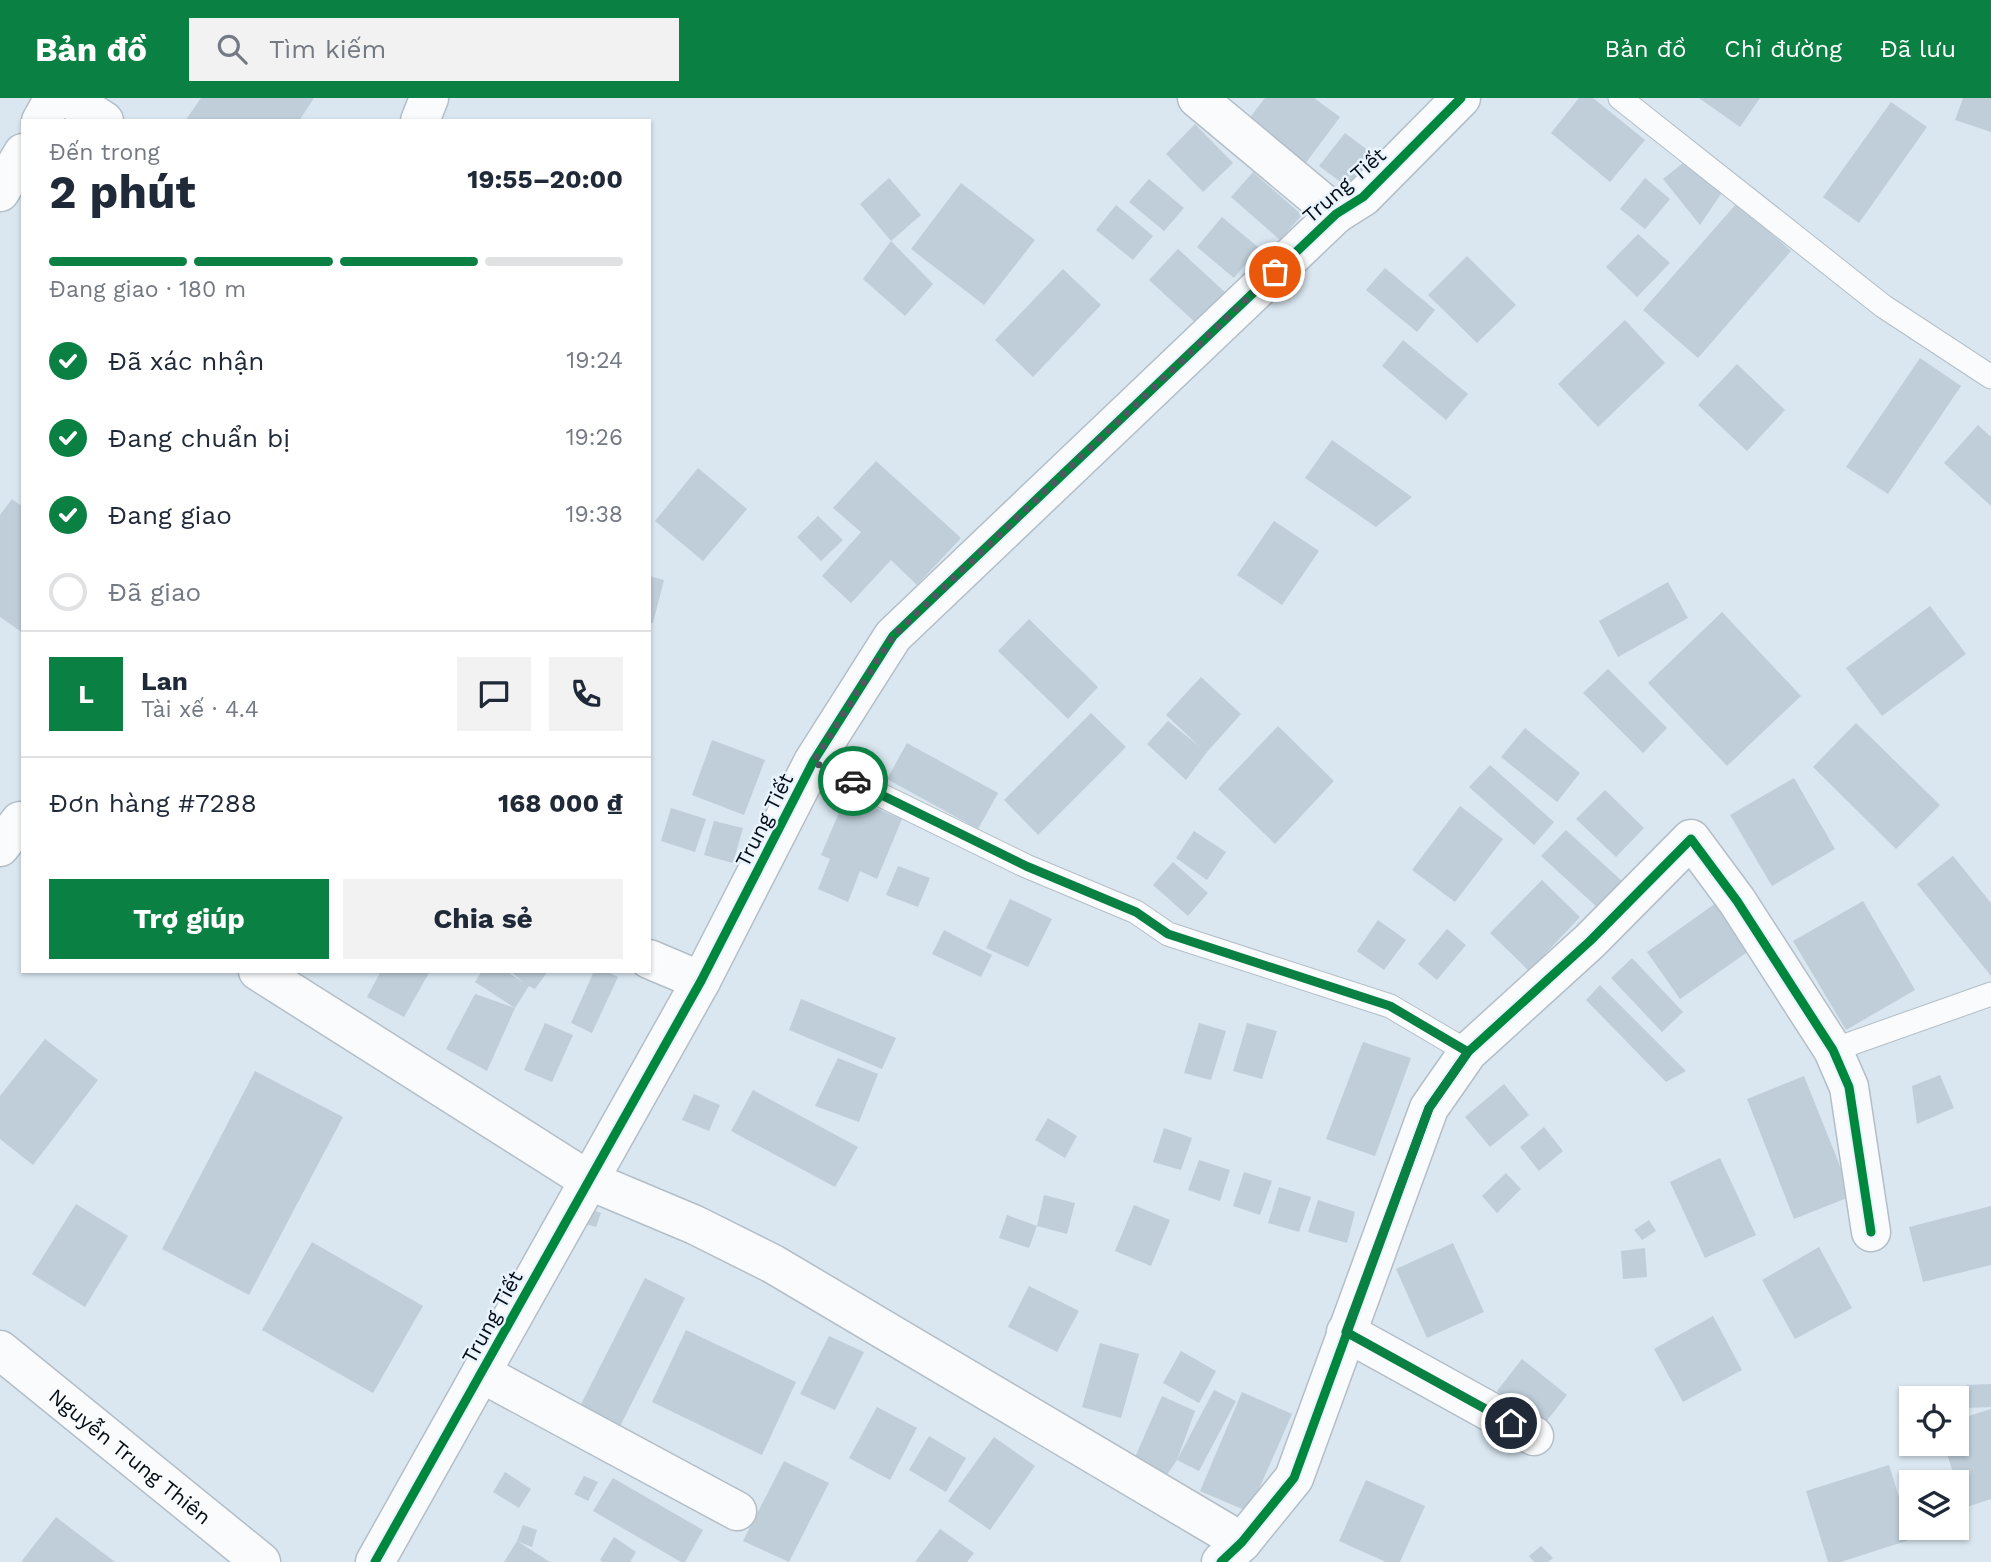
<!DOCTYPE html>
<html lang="vi">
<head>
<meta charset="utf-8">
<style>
	:root { --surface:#fff; --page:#f2f2f3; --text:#1f2937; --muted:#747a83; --line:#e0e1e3; --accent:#0b8043 }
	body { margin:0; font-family:"Work Sans",sans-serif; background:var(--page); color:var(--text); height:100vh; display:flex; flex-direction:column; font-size:26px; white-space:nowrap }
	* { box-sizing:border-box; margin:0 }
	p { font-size:23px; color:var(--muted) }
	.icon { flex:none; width:38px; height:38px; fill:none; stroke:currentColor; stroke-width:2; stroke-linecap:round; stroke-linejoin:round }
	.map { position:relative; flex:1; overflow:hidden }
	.side { position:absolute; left:21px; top:21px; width:630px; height:854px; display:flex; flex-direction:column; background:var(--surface); border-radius:0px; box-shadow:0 2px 5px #0004 }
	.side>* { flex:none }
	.tools { position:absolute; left:1899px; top:1288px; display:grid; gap:14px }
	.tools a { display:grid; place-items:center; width:70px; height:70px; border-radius:0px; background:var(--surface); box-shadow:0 2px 5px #0004; font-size:35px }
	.pin { position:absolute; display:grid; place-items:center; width:60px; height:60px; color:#fff; margin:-30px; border:4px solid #fff; border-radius:50%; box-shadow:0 2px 7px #0007 }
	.courier { position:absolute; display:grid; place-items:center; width:70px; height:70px; margin:-35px; border:5px solid #0b8043; border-radius:50%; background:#fff; color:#222; box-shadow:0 2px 9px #0007 }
	.summary em { font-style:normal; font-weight:700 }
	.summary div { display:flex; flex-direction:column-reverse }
	.summary { display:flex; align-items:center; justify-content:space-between; height:119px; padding:0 28px }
	h1 { font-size:46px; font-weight:700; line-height:52px }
	.bar { display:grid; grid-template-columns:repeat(4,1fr); gap:10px 7px; align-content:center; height:84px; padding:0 28px }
	.bar i { height:9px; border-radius:5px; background:var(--line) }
	.bar .on { background:var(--accent) }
	.bar p { grid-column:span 4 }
	.line { display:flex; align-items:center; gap:18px; padding:0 28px; border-top:2px solid var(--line) }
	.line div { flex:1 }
	.round { display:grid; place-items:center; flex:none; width:74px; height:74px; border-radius:0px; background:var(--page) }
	ol { padding:0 28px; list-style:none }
	li { display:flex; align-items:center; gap:21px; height:77px }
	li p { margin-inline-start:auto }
	li .icon { padding:7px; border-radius:50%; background:var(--accent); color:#fff; stroke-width:4 }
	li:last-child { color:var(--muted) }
	li i { width:38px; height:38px; border:4px solid var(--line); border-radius:50% }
	.action { display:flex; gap:14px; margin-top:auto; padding:14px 28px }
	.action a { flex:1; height:80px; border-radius:0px; background:var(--accent); color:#fff; font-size:28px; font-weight:700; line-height:80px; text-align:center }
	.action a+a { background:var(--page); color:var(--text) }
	header { display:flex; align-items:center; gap:42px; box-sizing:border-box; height:98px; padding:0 35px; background:var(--accent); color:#fff }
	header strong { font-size:33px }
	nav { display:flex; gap:38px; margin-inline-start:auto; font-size:24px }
	.search { width:490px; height:63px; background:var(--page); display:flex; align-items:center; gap:18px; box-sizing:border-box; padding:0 24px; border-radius:0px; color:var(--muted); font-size:26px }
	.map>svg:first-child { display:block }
	.building { fill:#bfced9 }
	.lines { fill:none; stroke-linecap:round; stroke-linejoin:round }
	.lane-casing { stroke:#b3bec7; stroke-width:25 }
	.street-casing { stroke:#b3bec7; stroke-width:41 }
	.secondary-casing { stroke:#b3bec7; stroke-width:41 }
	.lane { stroke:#f9fbfd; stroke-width:23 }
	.street { stroke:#f9fbfd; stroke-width:38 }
	.secondary { stroke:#f9fbfd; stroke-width:38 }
	.cycleway-casing { stroke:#e8f3fd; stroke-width:13 }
	.cycleway { stroke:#00873e; stroke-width:9 }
	.done { stroke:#4f5962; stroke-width:7; stroke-dasharray:0 12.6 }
	.route { stroke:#0b8043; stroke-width:9 }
	.labels { text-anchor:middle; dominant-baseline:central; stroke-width:5; stroke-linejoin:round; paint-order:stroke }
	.street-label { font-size:21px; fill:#040d15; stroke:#e8f3fd }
</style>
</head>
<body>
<header>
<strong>Bản đồ</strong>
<div class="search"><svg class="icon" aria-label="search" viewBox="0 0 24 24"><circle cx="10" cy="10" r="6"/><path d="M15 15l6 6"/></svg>Tìm kiếm</div>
<nav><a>Bản đồ</a><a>Chỉ đường</a><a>Đã lưu</a></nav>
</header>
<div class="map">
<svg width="1991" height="1464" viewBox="0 0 1991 1464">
	<rect width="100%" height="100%" fill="#dae7f1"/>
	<g class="building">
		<polygon points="201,0 314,0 299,23 185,23"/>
		<polygon points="1265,0 1314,0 1340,19 1302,70 1244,27"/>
		<polygon points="1579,0 1593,0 1645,42 1610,84 1551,35"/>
		<polygon points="1699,0 1760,0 1740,29"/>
		<polygon points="1963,0 1991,0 1991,34 1955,22"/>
		<polygon points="1891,4 1927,29 1859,125 1823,99"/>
		<polygon points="1195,26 1233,65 1203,94 1166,56"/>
		<polygon points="1345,35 1378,60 1353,93 1319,68"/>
		<polygon points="1683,65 1723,93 1700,127 1663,81"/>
		<polygon points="1253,74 1302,117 1280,142 1231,99"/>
		<polygon points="889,80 921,117 891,143 860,106"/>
		<polygon points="1645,80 1670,101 1645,131 1620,111"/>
		<polygon points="1149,81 1184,110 1164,133 1129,104"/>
		<polygon points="961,85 1035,142 984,207 911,151"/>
		<polygon points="1737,105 1791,153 1698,260 1643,212"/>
		<polygon points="1116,107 1153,138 1133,162 1096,132"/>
		<polygon points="1222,119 1259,150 1234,180 1197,149"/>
		<polygon points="1638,136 1670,165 1637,199 1606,169"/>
		<polygon points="891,143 933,186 905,218 863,181"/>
		<polygon points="1178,151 1227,196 1198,227 1149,182"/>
		<polygon points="1467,158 1516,207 1477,245 1428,197"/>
		<polygon points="1385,170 1435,212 1417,234 1366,192"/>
		<polygon points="1063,171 1101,207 1033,279 995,242"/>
		<polygon points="1625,222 1665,265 1598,329 1558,286"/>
		<polygon points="1403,242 1468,296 1446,322 1382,268"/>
		<polygon points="1920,260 1961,288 1888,396 1846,369"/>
		<polygon points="1737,266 1785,312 1747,353 1698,307"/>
		<polygon points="1978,327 1991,339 1991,408 1944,365"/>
		<polygon points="1332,342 1412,399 1376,429 1305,380"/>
		<polygon points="876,363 961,440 917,487 891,462 851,505 822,478 861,434 833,410"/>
		<polygon points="698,370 747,411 703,463 655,423"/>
		<polygon points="12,401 23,409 23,535 0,519 0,417"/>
		<polygon points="818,418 843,442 821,463 797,439"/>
		<polygon points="1274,423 1319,453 1282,507 1237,477"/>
		<polygon points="649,478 664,482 653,525 649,525"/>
		<polygon points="1668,484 1688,520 1618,559 1599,523"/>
		<polygon points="1930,508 1966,556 1882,618 1846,570"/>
		<polygon points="1722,514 1801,598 1727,668 1648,585"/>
		<polygon points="1029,521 1098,589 1068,621 998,553"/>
		<polygon points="1608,571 1667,630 1643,655 1583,595"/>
		<polygon points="1201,579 1241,616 1207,654 1186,682 1147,646 1168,623 1200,649 1166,617"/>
		<polygon points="1091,615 1126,649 1038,737 1004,702"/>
		<polygon points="1856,625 1940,707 1896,751 1813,669"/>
		<polygon points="1278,628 1334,683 1275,746 1218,691"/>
		<polygon points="1525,630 1580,675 1557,704 1501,659"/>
		<polygon points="712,642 765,662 744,717 692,697"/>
		<polygon points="907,645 998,695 978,731 887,681"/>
		<polygon points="1490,667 1554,724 1534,747 1469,689"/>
		<polygon points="1794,680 1835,751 1772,788 1730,717"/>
		<polygon points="1605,692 1644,730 1616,759 1576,721"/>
		<polygon points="846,698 902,721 877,781 860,773 848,804 818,791 830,761 821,757"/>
		<polygon points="1460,708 1503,741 1455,804 1412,772"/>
		<polygon points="671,710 706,721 695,754 661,743"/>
		<polygon points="714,723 743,730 733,765 704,757"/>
		<polygon points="1566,732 1623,784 1598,810 1541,758"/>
		<polygon points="1194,733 1226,754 1207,782 1176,760"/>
		<polygon points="1953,758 1991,805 1991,878 1917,786"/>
		<polygon points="1173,764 1208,795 1188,818 1153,787"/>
		<polygon points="898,768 930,780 918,809 886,797"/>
		<polygon points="1542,782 1580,819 1529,873 1490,835"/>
		<polygon points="1010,801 1052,821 1028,869 986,850"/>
		<polygon points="1863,803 1915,892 1846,932 1793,843"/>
		<polygon points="1716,805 1749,853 1680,901 1647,854"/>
		<polygon points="1378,822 1406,842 1384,872 1357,853"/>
		<polygon points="1447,831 1466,847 1437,882 1418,866"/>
		<polygon points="944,832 992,857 981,879 932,856"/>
		<polygon points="1632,860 1683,914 1662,934 1611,880"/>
		<polygon points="381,873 430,873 404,919 367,899"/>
		<polygon points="482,873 506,873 524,885 510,873 548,873 535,891 529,888 515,910 475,884"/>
		<polygon points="594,873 606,873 618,879 592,935 571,925"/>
		<polygon points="1600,887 1686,973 1666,984 1586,902"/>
		<polygon points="475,896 515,910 487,973 446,951"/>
		<polygon points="801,901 896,940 882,971 789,932"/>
		<polygon points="545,925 573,937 552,984 524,972"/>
		<polygon points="1199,925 1226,933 1211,982 1184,975"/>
		<polygon points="1247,925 1277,933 1262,981 1233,973"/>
		<polygon points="45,941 98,982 33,1067 0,1041 0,998"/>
		<polygon points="1363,944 1411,960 1375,1058 1326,1041"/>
		<polygon points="838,960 878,976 859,1024 815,1008"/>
		<polygon points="255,973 343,1019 249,1197 162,1151"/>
		<polygon points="1940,977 1954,1010 1917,1026 1912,988"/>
		<polygon points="1804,978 1852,1098 1794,1121 1747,1001"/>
		<polygon points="1504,986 1529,1017 1490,1049 1465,1019"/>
		<polygon points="753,992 858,1049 835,1089 731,1033"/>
		<polygon points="694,996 720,1007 709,1033 682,1022"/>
		<polygon points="1048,1020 1077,1038 1065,1060 1035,1042"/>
		<polygon points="1544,1029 1563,1053 1539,1073 1520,1049"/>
		<polygon points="1164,1030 1192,1040 1181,1072 1153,1064"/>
		<polygon points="1720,1060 1756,1137 1705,1160 1670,1084"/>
		<polygon points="1199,1062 1230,1072 1220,1103 1188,1092"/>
		<polygon points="1244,1074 1272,1083 1260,1117 1233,1108"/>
		<polygon points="1506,1075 1521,1091 1497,1115 1482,1098"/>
		<polygon points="1279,1089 1311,1099 1299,1134 1268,1125"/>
		<polygon points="1044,1097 1075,1105 1067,1136 1037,1128"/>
		<polygon points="1318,1102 1355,1114 1347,1145 1308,1134"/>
		<polygon points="76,1106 128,1138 85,1209 32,1176"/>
		<polygon points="1134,1107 1170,1122 1151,1168 1115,1153"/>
		<polygon points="1991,1108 1991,1167 1923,1184 1909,1129"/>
		<polygon points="584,1109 601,1115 596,1129 579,1124"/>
		<polygon points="1007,1117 1037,1128 1029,1150 999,1140"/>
		<polygon points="1649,1122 1656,1133 1642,1142 1634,1132"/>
		<polygon points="312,1144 423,1208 373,1295 262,1232"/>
		<polygon points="1453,1145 1484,1214 1427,1240 1396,1171"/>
		<polygon points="1819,1149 1852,1210 1795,1241 1762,1182"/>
		<polygon points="1645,1150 1647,1179 1623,1181 1621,1153"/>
		<polygon points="645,1180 685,1200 614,1340 574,1320"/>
		<polygon points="1029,1188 1079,1213 1057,1254 1008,1229"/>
		<polygon points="1713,1218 1742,1272 1683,1304 1654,1251"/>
		<polygon points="686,1232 796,1284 762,1357 652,1304"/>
		<polygon points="829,1238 864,1254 835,1312 800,1296"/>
		<polygon points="1100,1245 1139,1256 1121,1320 1082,1309"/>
		<polygon points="1181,1253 1216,1273 1199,1305 1163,1285"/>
		<polygon points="1522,1261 1567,1297 1542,1329 1497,1293"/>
		<polygon points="1991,1286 1991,1309 1967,1310 1966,1287"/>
		<polygon points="1214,1292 1236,1303 1199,1373 1177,1362"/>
		<polygon points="1242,1294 1292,1316 1249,1414 1200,1393"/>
		<polygon points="1162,1298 1195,1313 1177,1362 1164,1381 1132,1366"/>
		<polygon points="877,1309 917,1330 890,1382 849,1360"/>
		<polygon points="1991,1311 1991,1401 1964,1410 1944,1346 1956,1346 1956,1322"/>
		<polygon points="929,1338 966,1360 946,1394 909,1372"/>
		<polygon points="994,1339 1035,1368 990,1432 948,1403"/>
		<polygon points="784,1363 829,1385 789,1464 743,1443"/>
		<polygon points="1889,1367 1912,1441 1841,1464 1828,1464 1806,1393"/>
		<polygon points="505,1374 531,1391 519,1410 493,1394"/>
		<polygon points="584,1378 598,1384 588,1403 574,1396"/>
		<polygon points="613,1380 703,1432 685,1464 681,1464 593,1413"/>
		<polygon points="1366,1382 1425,1408 1400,1464 1386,1464 1339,1443"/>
		<polygon points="56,1419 115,1464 21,1464"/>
		<polygon points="523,1427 537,1432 532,1449 517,1443 550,1464 504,1464 517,1443"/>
		<polygon points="940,1431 974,1455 967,1464 915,1464"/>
		<polygon points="614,1439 636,1454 630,1464 603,1464 600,1462"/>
		<polygon points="1541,1448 1553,1460 1548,1464 1534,1464 1529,1458"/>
	</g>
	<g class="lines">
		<defs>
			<g id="lane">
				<polyline points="1620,0 1883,208 1991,279"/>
				<polyline points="813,664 1026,768 1136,814 1168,836 1390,908 1468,954"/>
				<polyline points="1833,952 1991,896"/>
			</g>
			<g id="street">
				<polyline points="69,0 104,23"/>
				<polyline points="1197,0 1336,116"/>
				<polyline points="41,23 54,0"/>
				<polyline points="420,23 429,0"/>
				<polyline points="0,94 23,55"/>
				<polyline points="0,749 20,723"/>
				<polyline points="649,861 701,883"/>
				<polyline points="258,873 588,1082 695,1127 773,1166 1242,1444"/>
				<polyline points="1346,1234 1534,1338"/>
				<polyline points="481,1275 737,1413"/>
				<polyline points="375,1464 701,883 813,664 893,538 1336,116 1363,99 1461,0"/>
				<polyline points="1221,1464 1242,1444 1294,1380 1429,1010 1468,954 1590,843 1691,741 1737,803 1833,952 1849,989 1871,1134"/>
			</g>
			<g id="secondary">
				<path id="s1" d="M0 1252 261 1464"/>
			</g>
		</defs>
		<use href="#lane" class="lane-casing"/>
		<use href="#street" class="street-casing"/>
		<use href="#secondary" class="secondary-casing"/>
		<use href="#lane" class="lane"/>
		<use href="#street" class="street"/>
		<use href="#secondary" class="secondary"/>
		<defs>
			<g id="cycleway">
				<polyline points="375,1464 701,883 813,664 893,538 1336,116 1363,99 1461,0"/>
				<polyline points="1221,1464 1242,1444 1294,1380 1429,1010 1468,954 1590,843 1691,741 1737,803 1833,952 1849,989 1871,1134"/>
			</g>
		</defs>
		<use href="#cycleway" class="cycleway-casing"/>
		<use href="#cycleway" class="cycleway"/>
	</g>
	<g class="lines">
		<polyline class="done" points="853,683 813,664 893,538 1275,174"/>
		<polyline class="route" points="853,683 1026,768 1136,814 1168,836 1390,908 1468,954 1429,1010 1346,1234 1511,1325"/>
	</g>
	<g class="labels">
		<g class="street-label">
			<text transform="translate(1344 87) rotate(-41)">Trung Tiết</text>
			<text transform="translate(764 722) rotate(-63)">Trung Tiết</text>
			<text transform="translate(492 1219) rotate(-61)">Trung Tiết</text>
			<text stroke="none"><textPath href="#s1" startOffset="168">Nguyễn Trung Thiên</textPath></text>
		</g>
	</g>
</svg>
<div class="tools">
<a><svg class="icon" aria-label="locate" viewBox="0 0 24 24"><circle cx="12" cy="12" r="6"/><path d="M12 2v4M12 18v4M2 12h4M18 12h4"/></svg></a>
<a><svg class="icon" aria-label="layers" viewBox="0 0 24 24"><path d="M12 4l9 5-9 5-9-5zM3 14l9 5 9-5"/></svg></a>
</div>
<div class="pin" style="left:1275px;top:174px;background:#ea580c"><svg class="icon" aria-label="bag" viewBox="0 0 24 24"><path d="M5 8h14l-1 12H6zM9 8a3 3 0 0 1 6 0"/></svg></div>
<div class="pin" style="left:1511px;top:1325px;background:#1f2937"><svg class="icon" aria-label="home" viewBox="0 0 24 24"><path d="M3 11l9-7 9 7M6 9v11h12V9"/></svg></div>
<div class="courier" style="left:853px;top:683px"><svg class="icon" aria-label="car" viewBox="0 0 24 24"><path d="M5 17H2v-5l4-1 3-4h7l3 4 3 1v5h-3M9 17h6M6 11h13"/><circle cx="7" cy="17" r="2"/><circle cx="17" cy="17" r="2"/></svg></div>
<section class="side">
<div class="summary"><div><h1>2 phút</h1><p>Đến trong</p></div><em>19:55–20:00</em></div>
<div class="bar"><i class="on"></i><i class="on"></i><i class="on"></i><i></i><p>Đang giao · 180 m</p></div>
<ol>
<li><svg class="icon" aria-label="check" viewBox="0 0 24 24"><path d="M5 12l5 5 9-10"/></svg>Đã xác nhận<p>19:24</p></li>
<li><svg class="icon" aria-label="check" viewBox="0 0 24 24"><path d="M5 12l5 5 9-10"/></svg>Đang chuẩn bị<p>19:26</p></li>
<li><svg class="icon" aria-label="check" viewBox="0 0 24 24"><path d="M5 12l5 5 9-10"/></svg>Đang giao<p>19:38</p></li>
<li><i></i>Đã giao</li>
</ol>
<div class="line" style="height:126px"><b class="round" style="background:var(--accent);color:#fff">L</b><div><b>Lan</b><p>Tài xế · 4.4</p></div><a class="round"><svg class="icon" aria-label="chat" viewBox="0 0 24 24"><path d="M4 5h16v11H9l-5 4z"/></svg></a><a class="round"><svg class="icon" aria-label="phone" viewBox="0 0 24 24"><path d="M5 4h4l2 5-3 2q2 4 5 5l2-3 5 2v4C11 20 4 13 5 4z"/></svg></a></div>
<div class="line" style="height:91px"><div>Đơn hàng #7288</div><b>168 000 ₫</b></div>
<div class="action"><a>Trợ giúp</a><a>Chia sẻ</a></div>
</section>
</div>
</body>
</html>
